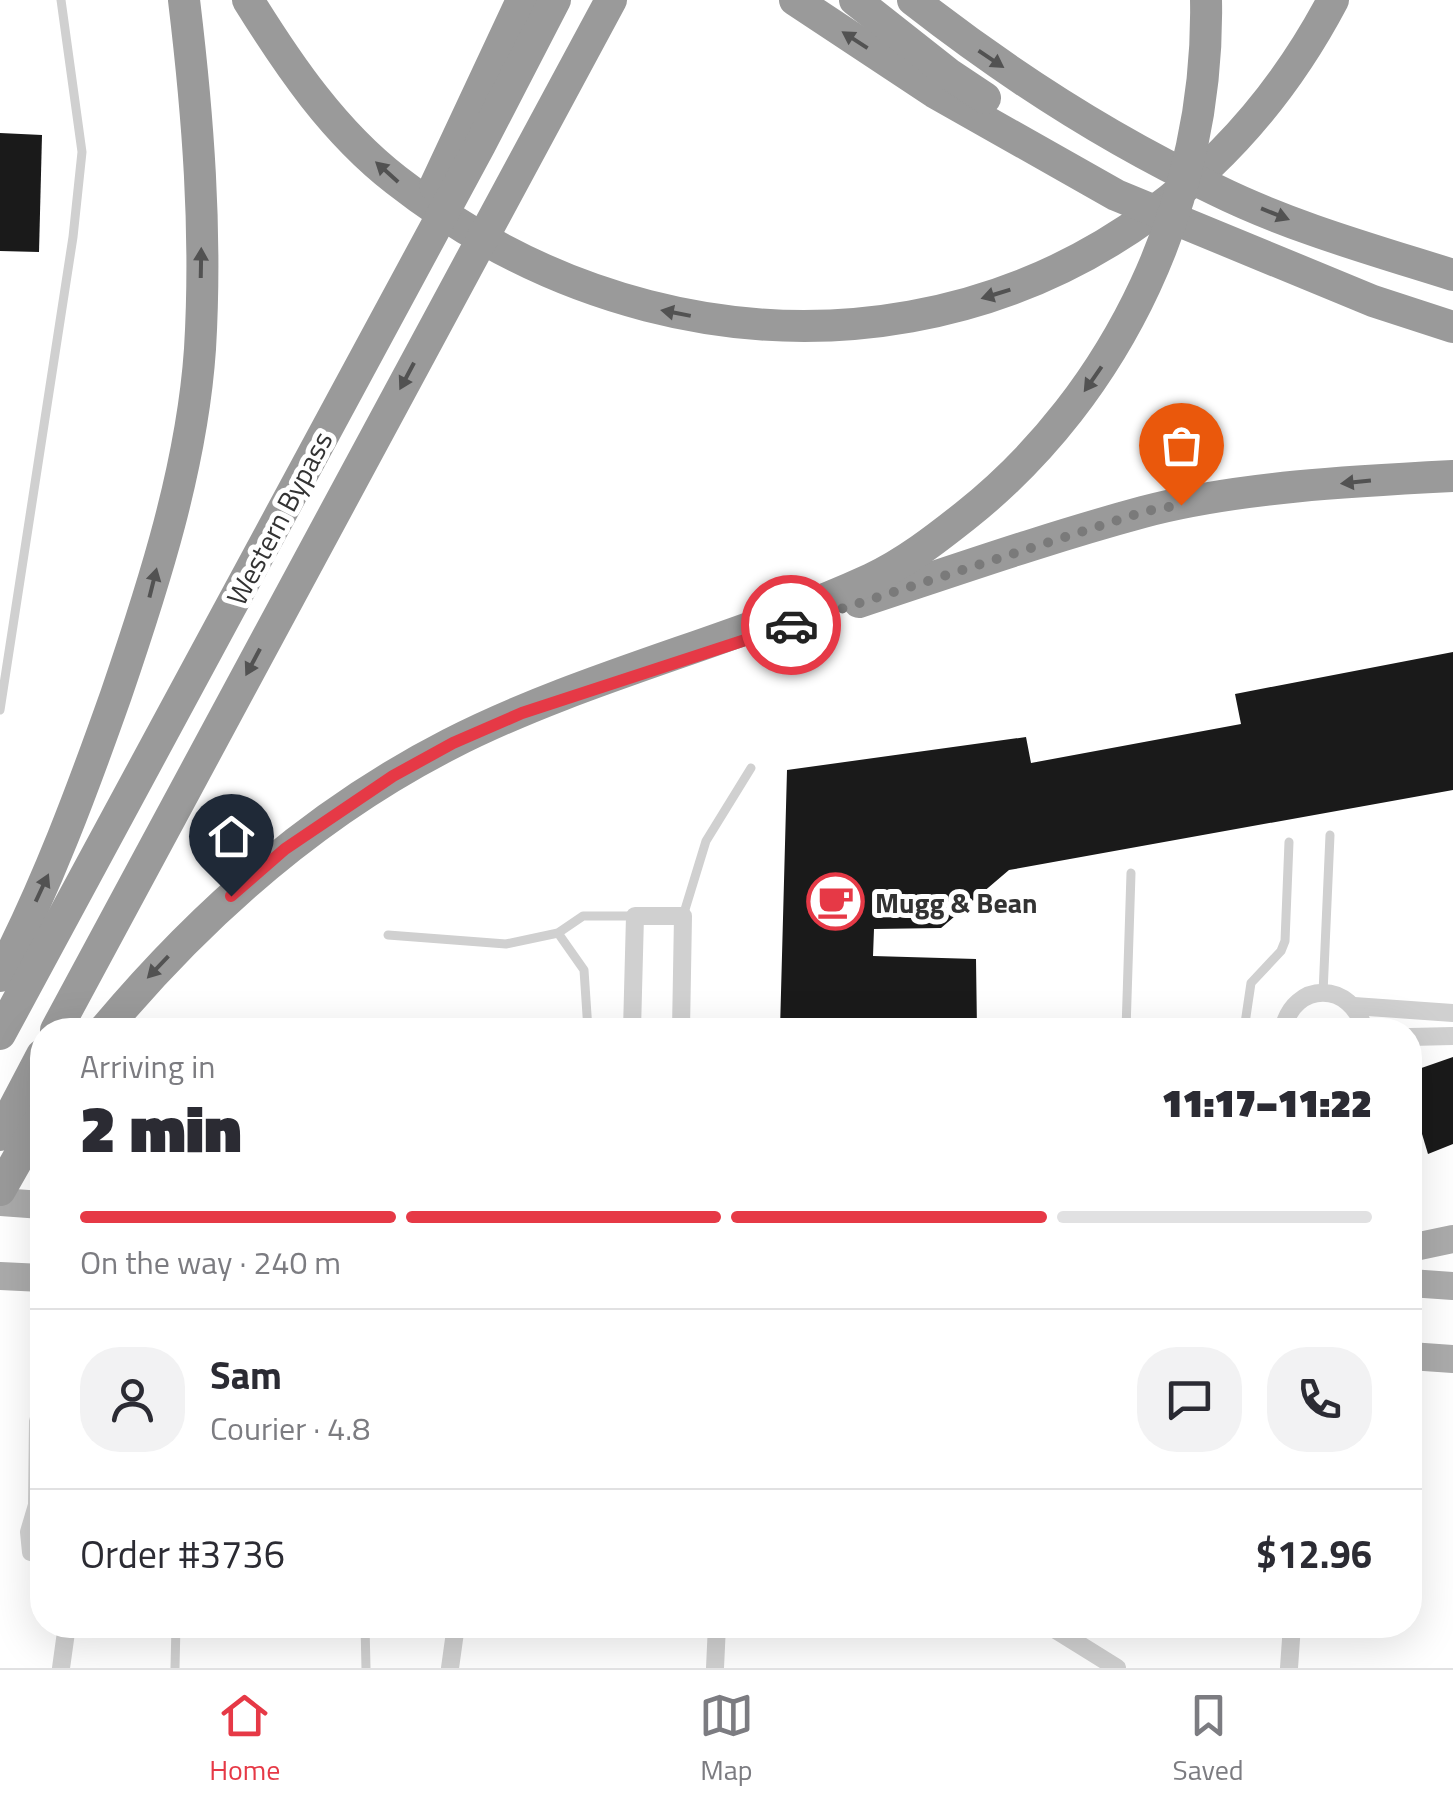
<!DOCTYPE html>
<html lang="en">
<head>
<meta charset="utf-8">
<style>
	:root { --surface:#fff; --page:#f2f2f3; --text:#2b2b33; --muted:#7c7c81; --line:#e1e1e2; --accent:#e63946 }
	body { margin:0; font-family:"Titillium Web",sans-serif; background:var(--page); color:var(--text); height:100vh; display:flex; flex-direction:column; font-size:38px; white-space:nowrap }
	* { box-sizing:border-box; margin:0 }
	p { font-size:32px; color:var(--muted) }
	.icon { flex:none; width:55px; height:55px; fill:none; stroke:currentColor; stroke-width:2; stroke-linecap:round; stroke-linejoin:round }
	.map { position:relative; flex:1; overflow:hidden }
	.panel { position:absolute; left:30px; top:1018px; width:1392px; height:620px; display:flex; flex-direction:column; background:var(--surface); border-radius:40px; box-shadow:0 10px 40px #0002 }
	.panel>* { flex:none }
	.pin { position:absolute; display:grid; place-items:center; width:85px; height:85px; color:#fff; margin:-102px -42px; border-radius:50% 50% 50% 0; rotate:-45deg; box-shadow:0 0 10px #0007 }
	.pin .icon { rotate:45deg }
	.courier { position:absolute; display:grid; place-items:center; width:100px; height:100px; margin:-50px; border:8px solid #e63946; border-radius:50%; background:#fff; color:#222; box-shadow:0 2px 12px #0007 }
	.summary em { font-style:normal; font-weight:800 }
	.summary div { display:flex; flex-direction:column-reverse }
	.summary { display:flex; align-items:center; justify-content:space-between; height:170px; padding:0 50px }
	h1 { font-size:65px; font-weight:800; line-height:75px }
	.bar { display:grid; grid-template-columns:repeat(4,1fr); gap:15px 10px; align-content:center; height:120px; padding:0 50px }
	.bar i { height:12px; border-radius:8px; background:var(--line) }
	.bar .active { background:var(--accent) }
	.bar p { grid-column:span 4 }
	.line { display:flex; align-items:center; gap:25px; padding:0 50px; border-top:2px solid var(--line) }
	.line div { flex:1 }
	.round { display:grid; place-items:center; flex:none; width:105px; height:105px; border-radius:40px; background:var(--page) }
	.tabs { display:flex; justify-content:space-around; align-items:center; height:140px; border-top:2px solid var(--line); background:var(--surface); font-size:28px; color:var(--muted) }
	.tabs a { display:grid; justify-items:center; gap:5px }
	.tabs .active { color:var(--accent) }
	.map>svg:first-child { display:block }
	.building { fill:#1a1a1a }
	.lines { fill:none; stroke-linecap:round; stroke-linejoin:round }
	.service { stroke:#d0d0d0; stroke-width:9 }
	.minor { stroke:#d0d0d0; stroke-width:18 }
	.primary { stroke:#ababab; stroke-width:28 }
	.motorway { stroke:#9a9a9a; stroke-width:32 }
	.oneway { fill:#525252 }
	.done { stroke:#7a7a7a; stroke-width:10; stroke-dasharray:0 18 }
	.route { stroke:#e63946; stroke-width:12 }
	.labels { text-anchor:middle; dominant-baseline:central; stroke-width:10; stroke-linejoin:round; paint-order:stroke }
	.street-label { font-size:28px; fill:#333; stroke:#fff }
	.poi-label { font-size:28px; font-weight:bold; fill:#333; stroke:#fff; text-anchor:start }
</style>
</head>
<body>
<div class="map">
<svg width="1453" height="1668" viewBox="0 0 1453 1668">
	<rect width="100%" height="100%" fill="#fff"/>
	<g class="building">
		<polygon points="0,133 42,135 39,252 0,251"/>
		<polygon points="1453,652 1453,790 1009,870 941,928 874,929 873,956 976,959 977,1030 780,1030 787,770 1026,737 1031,763 1241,724 1235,694"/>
		<polygon points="1453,1057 1453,1144 1428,1154 1410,1094 1410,1072"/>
	</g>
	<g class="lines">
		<g class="service">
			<polyline points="0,710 73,237 82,152 61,0"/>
			<polyline points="683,916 706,841 751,768"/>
			<polyline points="558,933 584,970 588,1030"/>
			<polyline points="388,935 506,944 558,933 583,916 635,916"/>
			<polyline points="1323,993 1330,835"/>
			<polyline points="1126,1030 1131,873"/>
			<polyline points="1244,1030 1251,983 1281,951 1285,941 1289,842"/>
			<polyline points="365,1625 366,1668"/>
			<polyline points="366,1627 456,1627"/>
			<polyline points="175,1668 176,1625"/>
		</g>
		<g class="minor">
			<polyline points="1354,1006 1453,1013"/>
			<polyline points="632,1030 635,916 683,916 681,1030"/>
			<path d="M1283 1030C1293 980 1353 981 1364 1030"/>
			<polyline points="1410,1037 1453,1036"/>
			<polyline points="38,1421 37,1505 29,1532 31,1552 42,1555"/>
			<polyline points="1048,1625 1117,1668"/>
			<polyline points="61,1668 67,1625"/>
			<polyline points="450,1668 456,1625"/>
			<polyline points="715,1668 717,1625"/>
			<polyline points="1289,1668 1292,1625"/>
		</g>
		<g class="primary">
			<polyline points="0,1202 42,1205"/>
			<polyline points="1410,1248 1453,1239"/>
			<polyline points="0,1276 42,1278"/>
			<polyline points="1410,1283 1453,1286"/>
			<polyline points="1410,1356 1453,1359"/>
		</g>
		<g class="motorway">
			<path d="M248 0C289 66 334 132 396 180 708 425 1144 359 1333 0"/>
			<polyline points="795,0 934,92 1116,195 1373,301 1453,327"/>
			<polyline points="855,0 949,74 985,98"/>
			<path d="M913 0C1009 75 1106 138 1216 190 1291 227 1374 250 1453 275"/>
			<polyline points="435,186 522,0"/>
			<path d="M859 602C953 571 1047 538 1143 512 1237 487 1355 481 1453 476"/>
			<path d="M0 976C47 885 82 791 116 695 154 584 192 466 200 349 207 232 198 116 184 0"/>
			<polyline points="56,1030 611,0"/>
			<path d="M104 1030C201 914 315 813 450 744 583 676 736 641 871 579 905 563 936 539 965 516 1120 393 1210 197 1206 0"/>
			<polyline points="0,1034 480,145 555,0"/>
			<polyline points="0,1135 42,1055"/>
			<polyline points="0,1190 42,1116"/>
		</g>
	</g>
	<defs><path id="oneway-solid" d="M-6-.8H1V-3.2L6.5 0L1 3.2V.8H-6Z" transform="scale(2.5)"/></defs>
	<g class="oneway">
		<use href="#oneway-solid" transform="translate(855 40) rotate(-147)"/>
		<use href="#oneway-solid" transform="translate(991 59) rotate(34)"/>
		<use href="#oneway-solid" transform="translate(387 172) rotate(-138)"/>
		<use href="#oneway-solid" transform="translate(1275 214) rotate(22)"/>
		<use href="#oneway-solid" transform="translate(201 263) rotate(-89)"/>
		<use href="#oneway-solid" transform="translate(996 294) rotate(163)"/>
		<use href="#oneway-solid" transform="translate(676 313) rotate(-169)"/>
		<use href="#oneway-solid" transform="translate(407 376) rotate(118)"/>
		<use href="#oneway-solid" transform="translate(1093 379) rotate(125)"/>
		<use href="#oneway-solid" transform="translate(1356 482) rotate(174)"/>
		<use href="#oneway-solid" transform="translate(153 583) rotate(-76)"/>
		<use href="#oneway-solid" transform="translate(253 662) rotate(118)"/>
		<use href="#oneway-solid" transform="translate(42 888) rotate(-65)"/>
		<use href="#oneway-solid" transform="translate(158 967) rotate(134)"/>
	</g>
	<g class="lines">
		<polyline class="done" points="791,625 1146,511 1181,505"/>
		<polyline class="route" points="231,896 285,849 393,776 453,743 522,713 791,625"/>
	</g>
	<defs>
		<symbol id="cafe-ring" viewBox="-11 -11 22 22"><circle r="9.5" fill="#fff" stroke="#e63946" stroke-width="1.5"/><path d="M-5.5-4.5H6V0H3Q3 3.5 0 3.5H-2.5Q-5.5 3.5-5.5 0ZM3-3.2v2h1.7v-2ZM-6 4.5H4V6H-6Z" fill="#e63946"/></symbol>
	</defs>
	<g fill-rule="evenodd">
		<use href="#cafe-ring" x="804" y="870" width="63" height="63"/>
	</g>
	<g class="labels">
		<g class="street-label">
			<text transform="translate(279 518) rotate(-62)">Western Bypass</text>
		</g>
		<g class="poi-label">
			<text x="875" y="902">Mugg &amp; Bean</text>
		</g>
	</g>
</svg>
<div class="pin" style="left:1181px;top:505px;background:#ea580c"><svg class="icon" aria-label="bag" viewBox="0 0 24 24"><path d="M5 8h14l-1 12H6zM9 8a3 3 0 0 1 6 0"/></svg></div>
<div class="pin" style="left:231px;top:896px;background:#1f2937"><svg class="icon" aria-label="home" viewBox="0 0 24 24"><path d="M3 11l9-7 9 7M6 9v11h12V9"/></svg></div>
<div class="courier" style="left:791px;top:625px"><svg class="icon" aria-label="car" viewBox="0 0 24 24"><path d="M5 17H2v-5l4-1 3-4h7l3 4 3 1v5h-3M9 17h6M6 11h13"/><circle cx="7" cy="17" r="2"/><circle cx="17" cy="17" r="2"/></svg></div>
<section class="panel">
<div class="summary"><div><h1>2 min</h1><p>Arriving in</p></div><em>11:17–11:22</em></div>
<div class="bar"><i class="active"></i><i class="active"></i><i class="active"></i><i></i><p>On the way · 240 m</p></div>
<div class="line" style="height:180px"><a class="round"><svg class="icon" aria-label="person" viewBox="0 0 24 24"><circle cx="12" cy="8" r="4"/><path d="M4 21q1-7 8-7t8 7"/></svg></a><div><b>Sam</b><p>Courier · 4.8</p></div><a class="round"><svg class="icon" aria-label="chat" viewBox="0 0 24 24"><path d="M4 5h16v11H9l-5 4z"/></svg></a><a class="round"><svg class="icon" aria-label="phone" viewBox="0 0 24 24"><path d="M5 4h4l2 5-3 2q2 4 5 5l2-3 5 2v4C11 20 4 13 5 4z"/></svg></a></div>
<div class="line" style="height:130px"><div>Order #3736</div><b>$12.96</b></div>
</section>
</div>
<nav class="tabs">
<a class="active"><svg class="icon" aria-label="home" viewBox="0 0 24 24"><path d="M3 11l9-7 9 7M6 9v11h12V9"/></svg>Home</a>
<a><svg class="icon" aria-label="map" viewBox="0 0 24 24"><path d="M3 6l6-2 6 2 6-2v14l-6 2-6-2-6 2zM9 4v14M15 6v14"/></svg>Map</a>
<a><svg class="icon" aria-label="saved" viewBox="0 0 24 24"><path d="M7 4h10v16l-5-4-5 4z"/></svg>Saved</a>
</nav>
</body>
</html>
